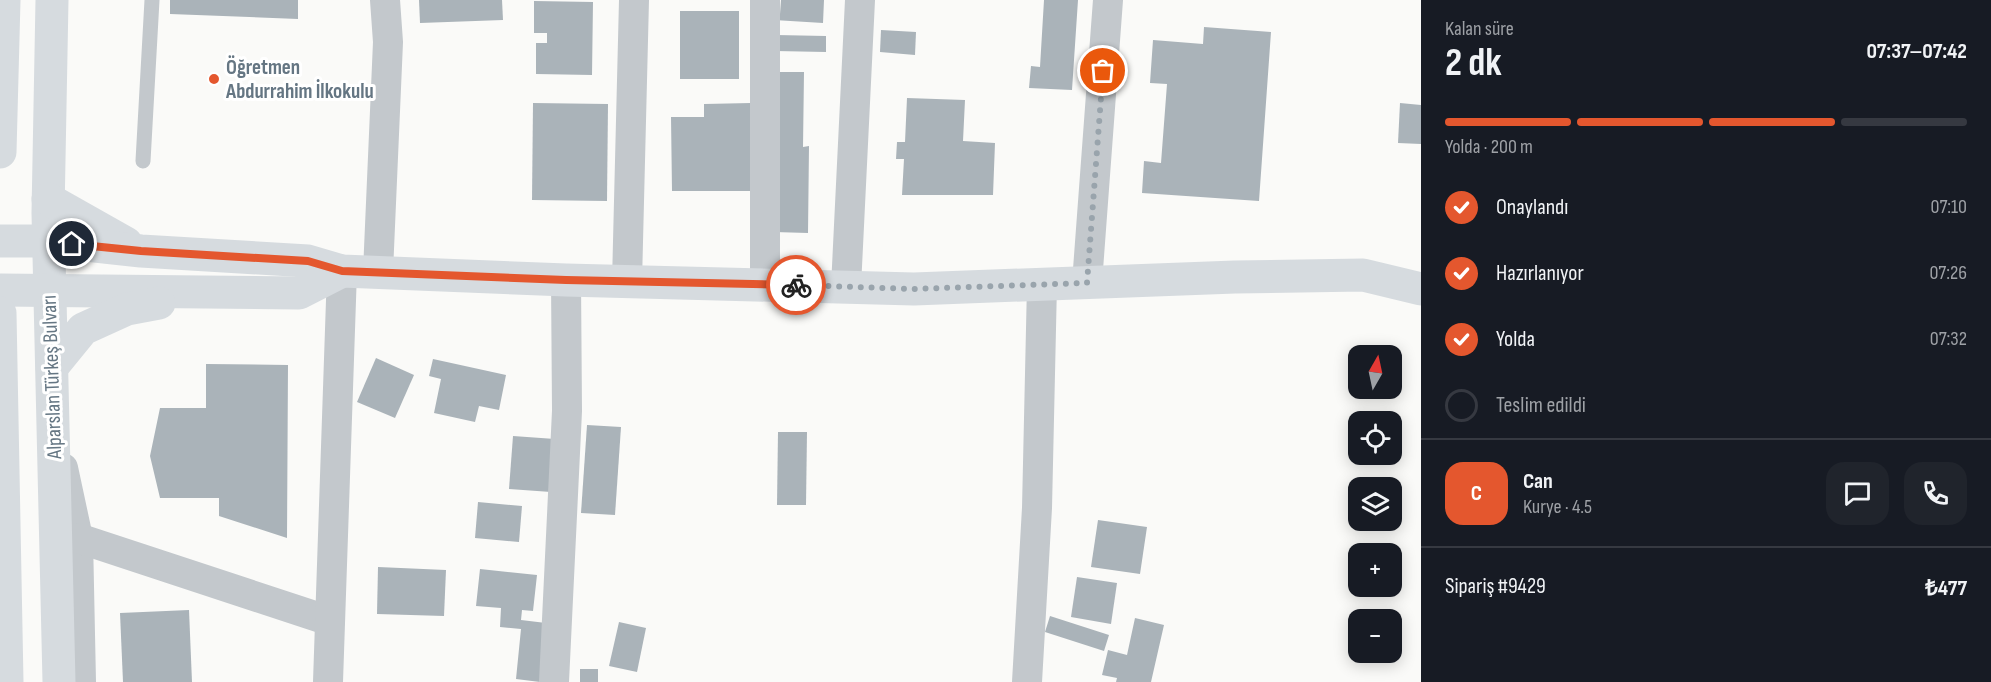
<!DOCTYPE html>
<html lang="tr">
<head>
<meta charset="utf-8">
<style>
	:root { --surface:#171b24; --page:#20242c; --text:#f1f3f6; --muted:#9ea1a6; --line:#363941; --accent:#e4572e }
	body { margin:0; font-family:"Sofia Sans Condensed",sans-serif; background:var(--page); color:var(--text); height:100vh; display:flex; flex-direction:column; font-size:22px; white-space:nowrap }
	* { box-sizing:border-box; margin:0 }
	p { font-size:20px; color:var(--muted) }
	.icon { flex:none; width:33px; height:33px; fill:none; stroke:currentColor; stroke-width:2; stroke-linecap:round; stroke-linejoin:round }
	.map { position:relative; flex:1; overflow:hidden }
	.panel { display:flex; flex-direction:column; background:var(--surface); width:570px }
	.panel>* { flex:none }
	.needle { width:39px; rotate:9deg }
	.buttons { position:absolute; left:1348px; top:345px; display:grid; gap:12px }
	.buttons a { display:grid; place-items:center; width:54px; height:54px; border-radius:12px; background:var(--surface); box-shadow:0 3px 15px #0003; font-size:30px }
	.pin { position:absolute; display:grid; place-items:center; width:51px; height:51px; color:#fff; margin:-26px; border:3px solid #fff; border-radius:50%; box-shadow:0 2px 6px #0007 }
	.courier { position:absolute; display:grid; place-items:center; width:60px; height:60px; margin:-30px; border:4px solid #e4572e; border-radius:50%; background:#fff; color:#222; box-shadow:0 2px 8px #0007 }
	.overview em { font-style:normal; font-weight:700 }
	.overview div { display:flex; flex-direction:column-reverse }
	.overview { display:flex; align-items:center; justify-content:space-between; height:102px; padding:0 24px }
	h1 { font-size:39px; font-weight:700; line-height:45px }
	.bar { display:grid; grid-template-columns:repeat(4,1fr); gap:9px 6px; align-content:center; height:72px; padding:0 24px }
	.bar i { height:8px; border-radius:4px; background:var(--line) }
	.bar .on { background:var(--accent) }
	.bar p { grid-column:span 4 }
	.line { display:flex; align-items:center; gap:15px; padding:0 24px; border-top:2px solid var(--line) }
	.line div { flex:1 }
	.round { display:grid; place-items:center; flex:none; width:63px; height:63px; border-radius:18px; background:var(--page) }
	ol { padding:0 24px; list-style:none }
	li { display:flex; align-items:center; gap:18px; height:66px }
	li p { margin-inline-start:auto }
	li .icon { padding:6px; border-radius:50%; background:var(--accent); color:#fff; stroke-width:4 }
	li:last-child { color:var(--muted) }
	li i { width:33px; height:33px; border:3px solid var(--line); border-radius:50% }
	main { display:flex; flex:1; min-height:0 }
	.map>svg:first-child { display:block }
	.building { fill:#aab3b9 }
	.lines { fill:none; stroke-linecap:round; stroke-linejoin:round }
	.lane { stroke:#c3c8cc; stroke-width:15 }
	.street { stroke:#c3c8cc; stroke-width:30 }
	.secondary { stroke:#d6dbdf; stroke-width:33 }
	.done { stroke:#99a4ac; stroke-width:6; stroke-dasharray:0 10.8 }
	.route { stroke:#e4572e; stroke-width:8 }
	.poi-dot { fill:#e4572e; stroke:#fff; stroke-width:2 }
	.labels { text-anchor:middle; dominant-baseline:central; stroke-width:6; stroke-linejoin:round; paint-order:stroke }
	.poi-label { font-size:21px; font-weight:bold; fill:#657683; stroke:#fff; text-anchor:start }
	.street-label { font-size:21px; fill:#657683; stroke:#fff }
</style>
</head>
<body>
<main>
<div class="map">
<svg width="1421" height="682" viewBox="0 0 1421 682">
	<rect width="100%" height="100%" fill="#fafaf8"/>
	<g class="building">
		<polygon points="170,0 298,0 298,19 170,14"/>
		<polygon points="419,0 502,0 503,20 420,23"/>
		<polygon points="781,0 824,0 823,23 774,20 775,14 780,14"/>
		<polygon points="1044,0 1078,0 1072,90 1029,88 1031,66 1040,67"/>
		<polygon points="534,1 593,2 592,75 536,74 536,43 547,43 547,33 534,33"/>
		<rect x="680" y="11" width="59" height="68"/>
		<polygon points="1204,27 1271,32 1259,201 1142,193 1144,161 1161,163 1167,84 1150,83 1153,40 1203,44"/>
		<polygon points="881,30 916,32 915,55 880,52"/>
		<polygon points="776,35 826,36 826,52 775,51"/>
		<polygon points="777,72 804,72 803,147 809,146 808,233 774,232"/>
		<polygon points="907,98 965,100 963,141 995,143 993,195 902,195 904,159 896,159 897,142 905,142"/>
		<polygon points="533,103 608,104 607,201 532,200"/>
		<polygon points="751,103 752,191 672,191 671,117 704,117 704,104"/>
		<polygon points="1400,103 1421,105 1421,144 1398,143"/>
		<polygon points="376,358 414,375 395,418 357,402"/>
		<polygon points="433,359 506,375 499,410 479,406 475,422 434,413 441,379 429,376"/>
		<polygon points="206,364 288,365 287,538 219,516 219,498 160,498 150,456 160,408 206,408"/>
		<polygon points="587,425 621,427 615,515 581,513"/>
		<polygon points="778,432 807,432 806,505 777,505"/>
		<polygon points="513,436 555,439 551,492 509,489"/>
		<polygon points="478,502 522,506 519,542 475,538"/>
		<polygon points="1098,520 1147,527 1140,574 1091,567"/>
		<polygon points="378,567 446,570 444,616 377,614"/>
		<polygon points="480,569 537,575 533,611 522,610 521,620 546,623 540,682 516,679 521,629 500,627 501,608 476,606"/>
		<polygon points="1077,577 1117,583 1111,624 1071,617"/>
		<polygon points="189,610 192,682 123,682 120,613"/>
		<polygon points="1050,616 1109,635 1104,651 1045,632"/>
		<polygon points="1135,618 1164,625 1151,682 1116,682 1117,678 1102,675 1108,650 1127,655"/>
		<polygon points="619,622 646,628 637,672 609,666"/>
		<rect x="580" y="669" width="18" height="13"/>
	</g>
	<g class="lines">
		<polyline class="lane" points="143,161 152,0"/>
		<g class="street">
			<polyline points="765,0 765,284"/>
			<polyline points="378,272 388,42 385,0"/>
			<polyline points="627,282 634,0"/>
			<polyline points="1087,283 1108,0"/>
			<polyline points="846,287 860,0"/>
			<polyline points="63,468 78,538 81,682"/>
			<polyline points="78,538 330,621"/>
			<polyline points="328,682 342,271"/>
			<polyline points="554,682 567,411 566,280"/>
			<polyline points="1027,682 1037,508 1042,284"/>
		</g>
		<g class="secondary">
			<polyline points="52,0 48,213 59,682"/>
			<polyline points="0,152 4,0"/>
			<polyline points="48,199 126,243"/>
			<polyline points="0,241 49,241 141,251 308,261 342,271 566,280 914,289 1235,277 1363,275 1421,289"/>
			<polyline points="0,290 299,293 342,271"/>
			<polyline points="0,313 7,682"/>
			<polyline points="52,367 83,329 127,309 159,303"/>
		</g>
	</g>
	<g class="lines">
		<polyline class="done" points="796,285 914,289 1087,283 1103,71"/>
		<polyline class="route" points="72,244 141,251 308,261 342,271 566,280 796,285"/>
	</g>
	<circle class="poi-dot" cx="214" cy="79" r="6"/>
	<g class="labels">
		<g class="poi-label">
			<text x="226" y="67">Öğretmen<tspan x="226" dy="24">Abdurrahim İlkokulu</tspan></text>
		</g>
		<g class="street-label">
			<text transform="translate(52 377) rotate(-92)">Alparslan Türkeş Bulvarı</text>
		</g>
	</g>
</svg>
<div class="buttons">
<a><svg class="needle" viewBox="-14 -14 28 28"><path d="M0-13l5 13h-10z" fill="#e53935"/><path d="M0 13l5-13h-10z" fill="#9ea1a6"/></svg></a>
<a><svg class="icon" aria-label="locate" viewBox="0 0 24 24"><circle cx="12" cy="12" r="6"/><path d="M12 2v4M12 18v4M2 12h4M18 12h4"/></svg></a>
<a><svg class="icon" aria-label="layers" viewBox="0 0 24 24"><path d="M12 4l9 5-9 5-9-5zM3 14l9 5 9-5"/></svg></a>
<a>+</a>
<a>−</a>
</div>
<div class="pin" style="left:1103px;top:71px;background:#ea580c"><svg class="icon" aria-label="bag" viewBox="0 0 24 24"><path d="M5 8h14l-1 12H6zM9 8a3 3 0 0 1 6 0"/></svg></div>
<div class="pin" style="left:72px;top:244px;background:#1f2937"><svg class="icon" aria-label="home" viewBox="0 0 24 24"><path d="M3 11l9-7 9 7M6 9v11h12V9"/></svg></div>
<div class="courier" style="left:796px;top:285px"><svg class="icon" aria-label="bike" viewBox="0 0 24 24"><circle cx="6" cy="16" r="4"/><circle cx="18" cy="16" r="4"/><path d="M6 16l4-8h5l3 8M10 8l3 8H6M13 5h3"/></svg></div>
</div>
<section class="panel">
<div class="overview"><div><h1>2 dk</h1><p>Kalan süre</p></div><em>07:37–07:42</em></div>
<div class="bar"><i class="on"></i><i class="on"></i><i class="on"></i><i></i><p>Yolda · 200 m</p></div>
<ol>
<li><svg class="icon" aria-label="check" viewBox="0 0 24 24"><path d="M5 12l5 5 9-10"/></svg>Onaylandı<p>07:10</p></li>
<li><svg class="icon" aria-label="check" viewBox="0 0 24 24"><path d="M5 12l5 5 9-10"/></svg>Hazırlanıyor<p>07:26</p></li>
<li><svg class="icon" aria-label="check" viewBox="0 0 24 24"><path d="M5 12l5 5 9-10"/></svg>Yolda<p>07:32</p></li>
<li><i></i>Teslim edildi</li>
</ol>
<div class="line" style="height:108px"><b class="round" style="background:var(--accent);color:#fff">C</b><div><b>Can</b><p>Kurye · 4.5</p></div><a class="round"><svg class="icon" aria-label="chat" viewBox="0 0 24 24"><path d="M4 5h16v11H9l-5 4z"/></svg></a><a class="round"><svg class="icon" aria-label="phone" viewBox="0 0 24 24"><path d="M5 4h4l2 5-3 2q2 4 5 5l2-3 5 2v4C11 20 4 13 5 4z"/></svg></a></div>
<div class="line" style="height:78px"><div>Sipariş #9429</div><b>₺477</b></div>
</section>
</main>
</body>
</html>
